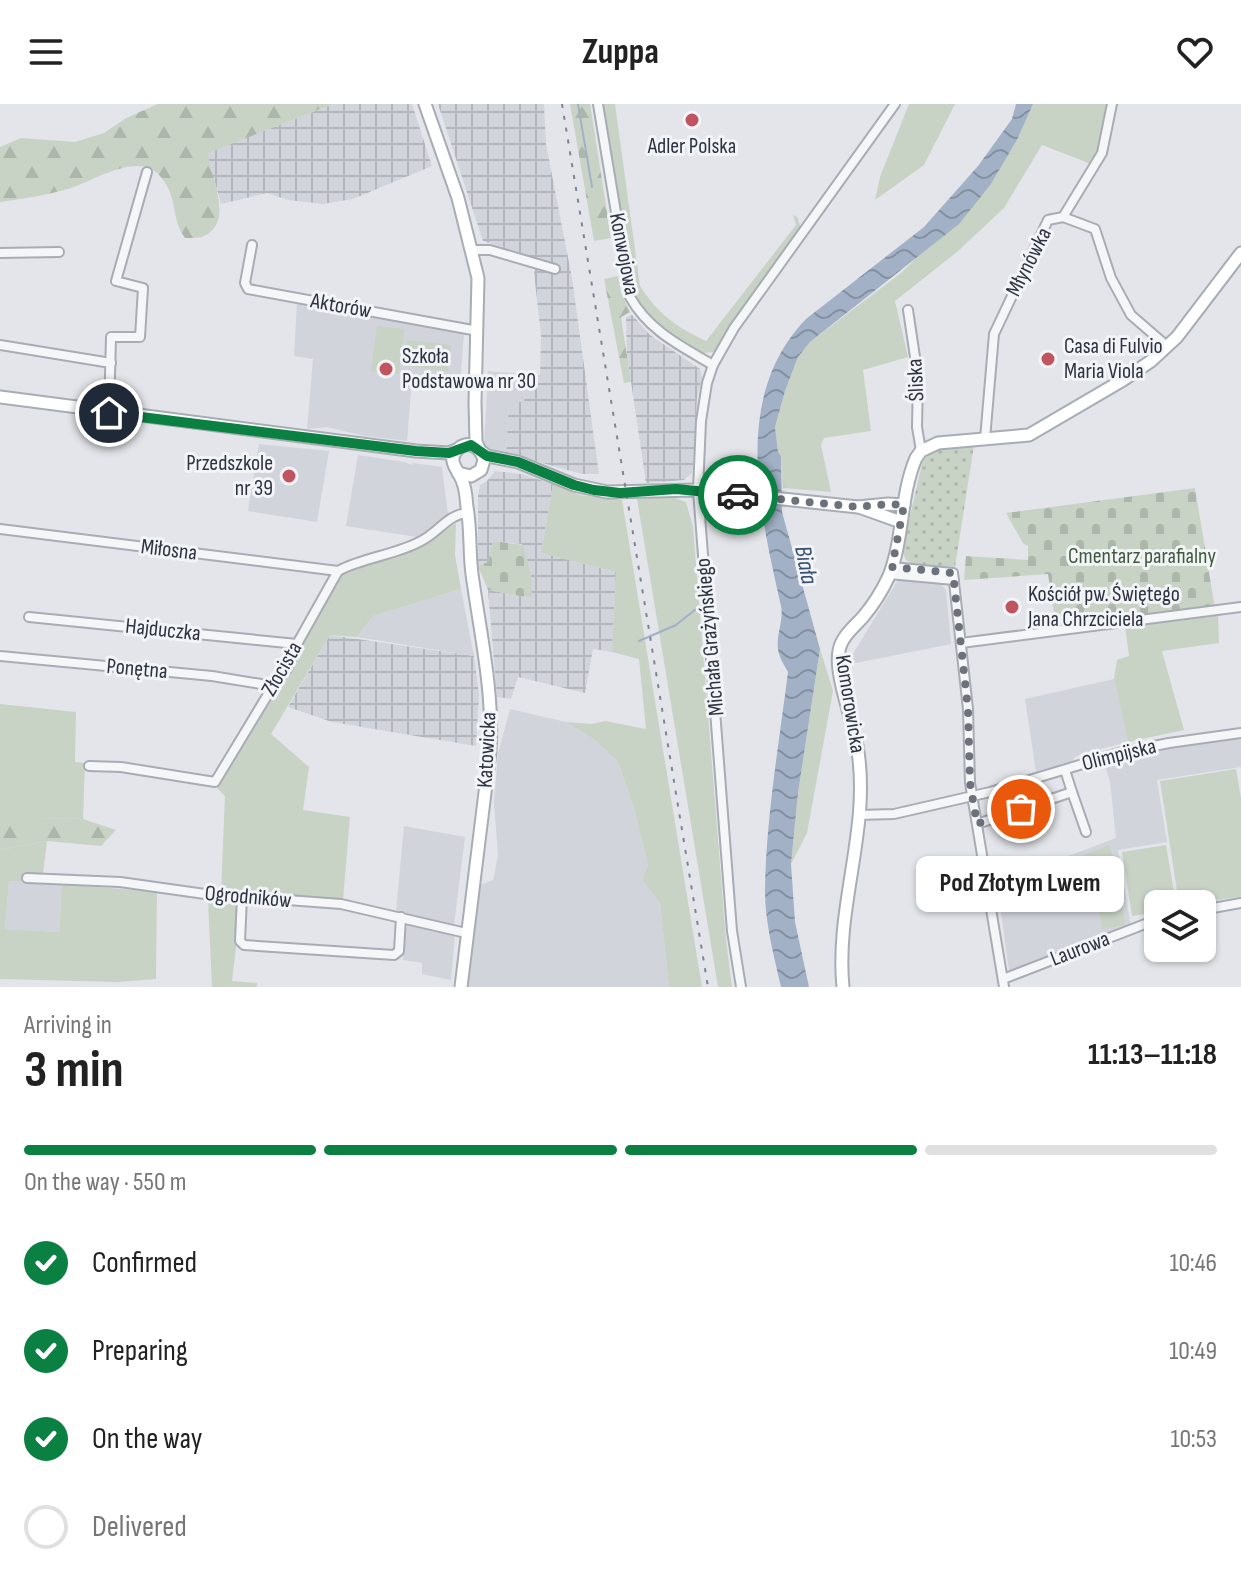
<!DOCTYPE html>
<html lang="en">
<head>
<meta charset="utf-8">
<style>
	:root { --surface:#fff; --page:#f6f6f6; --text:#222; --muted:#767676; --line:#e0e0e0; --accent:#0b8043 }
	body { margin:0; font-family:"Sofia Sans Condensed",sans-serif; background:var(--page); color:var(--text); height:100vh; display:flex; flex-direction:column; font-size:30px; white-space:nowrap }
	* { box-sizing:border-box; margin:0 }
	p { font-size:26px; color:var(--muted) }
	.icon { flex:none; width:44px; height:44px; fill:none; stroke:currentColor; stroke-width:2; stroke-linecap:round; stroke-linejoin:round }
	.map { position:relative; height:883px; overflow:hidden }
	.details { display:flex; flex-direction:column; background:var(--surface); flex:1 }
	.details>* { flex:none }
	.tools { position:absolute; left:1144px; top:786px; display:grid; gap:16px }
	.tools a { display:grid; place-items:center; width:72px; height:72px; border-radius:12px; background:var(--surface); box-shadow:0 2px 6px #0004; font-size:40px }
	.pin { position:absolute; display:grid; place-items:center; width:68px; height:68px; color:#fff; margin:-34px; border:4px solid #fff; border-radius:50%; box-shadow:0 2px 8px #0007 }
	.courier { position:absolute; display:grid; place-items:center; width:80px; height:80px; margin:-40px; border:6px solid #0b8043; border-radius:50%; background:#fff; color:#222; box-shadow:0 2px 10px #0007 }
	.bubble { position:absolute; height:56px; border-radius:12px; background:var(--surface); box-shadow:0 2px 6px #0004; font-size:26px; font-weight:700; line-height:56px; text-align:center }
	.overview em { font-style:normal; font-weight:700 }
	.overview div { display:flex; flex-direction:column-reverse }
	.overview { display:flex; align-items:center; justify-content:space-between; height:136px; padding:0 24px }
	h1 { font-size:52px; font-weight:700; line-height:60px }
	.bar { display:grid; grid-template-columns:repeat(4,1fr); gap:12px 8px; align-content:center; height:96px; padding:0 24px }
	.bar i { height:10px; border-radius:6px; background:var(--line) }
	.bar .selected { background:var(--accent) }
	.bar p { grid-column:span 4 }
	ol { padding:0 24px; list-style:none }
	li { display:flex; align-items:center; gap:24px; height:88px }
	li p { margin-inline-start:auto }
	li .icon { padding:8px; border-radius:50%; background:var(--accent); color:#fff; stroke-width:4 }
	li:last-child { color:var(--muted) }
	li i { width:44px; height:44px; border:4px solid var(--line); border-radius:50% }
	header { display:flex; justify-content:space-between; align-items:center; height:104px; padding:0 24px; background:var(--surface); font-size:36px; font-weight:700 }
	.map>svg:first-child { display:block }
	.built { fill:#d1d4db }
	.industrial { fill:url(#industrial-grid) }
	.green { fill:#c8d3c5 }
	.forest { fill:url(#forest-firs) }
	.cemetery { fill:url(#cemetery-stones) }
	.park { fill:url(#park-dots) }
	.water { fill:url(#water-waves) }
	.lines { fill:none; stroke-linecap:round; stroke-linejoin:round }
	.stream { stroke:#a2b1c6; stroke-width:2 }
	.street-casing { stroke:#a8acb4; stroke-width:12 }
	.secondary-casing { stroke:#a8acb4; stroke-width:15 }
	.street { stroke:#f5f6f8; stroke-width:8 }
	.secondary { stroke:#fff; stroke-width:11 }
	.rail { stroke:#7e8492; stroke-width:2; stroke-dasharray:4 8; stroke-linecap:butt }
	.done { stroke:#6c717c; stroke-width:8; stroke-dasharray:0 14.4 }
	.route { stroke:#0b8043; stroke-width:10 }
	.poi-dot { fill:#c1555f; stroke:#f2f4f7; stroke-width:3 }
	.labels { text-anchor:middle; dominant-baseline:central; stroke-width:6; stroke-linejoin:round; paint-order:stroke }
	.poi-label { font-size:22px; fill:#2c3240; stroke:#f2f4f7; text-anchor:start }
	.street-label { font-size:22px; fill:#2c3240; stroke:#f2f4f7 }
	.park-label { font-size:22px; fill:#3f5a3b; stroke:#f2f4f7 }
	.water-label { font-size:24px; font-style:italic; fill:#3a4f70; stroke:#f2f4f7 }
</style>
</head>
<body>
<header><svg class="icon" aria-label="menu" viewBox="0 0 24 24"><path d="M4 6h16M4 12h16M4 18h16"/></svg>Zuppa<svg class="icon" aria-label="heart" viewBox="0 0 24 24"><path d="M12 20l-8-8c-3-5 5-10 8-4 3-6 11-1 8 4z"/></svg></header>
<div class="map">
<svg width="1241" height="883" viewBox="0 0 1241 883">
	<defs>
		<pattern id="industrial-grid" width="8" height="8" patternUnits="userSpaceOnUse" patternTransform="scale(2)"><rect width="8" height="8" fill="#d1d4db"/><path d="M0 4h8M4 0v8" fill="none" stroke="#b4b6bd"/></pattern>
		<pattern id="forest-firs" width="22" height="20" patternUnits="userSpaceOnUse" patternTransform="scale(2)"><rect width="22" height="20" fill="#c8d3c5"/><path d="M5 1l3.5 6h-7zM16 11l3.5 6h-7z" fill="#acb6aa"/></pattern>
		<pattern id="cemetery-stones" width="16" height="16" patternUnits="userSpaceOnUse" patternTransform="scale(2)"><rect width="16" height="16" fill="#c8d3c5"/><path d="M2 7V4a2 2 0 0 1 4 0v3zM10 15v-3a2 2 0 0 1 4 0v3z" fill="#acb6aa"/></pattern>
		<pattern id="park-dots" width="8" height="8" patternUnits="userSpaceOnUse" patternTransform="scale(2)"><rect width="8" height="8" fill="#c8d3c5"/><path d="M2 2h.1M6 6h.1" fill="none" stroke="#acb6aa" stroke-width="1.8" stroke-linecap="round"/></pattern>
		<pattern id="water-waves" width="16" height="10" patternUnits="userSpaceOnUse" patternTransform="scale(2)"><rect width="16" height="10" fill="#a2b1c6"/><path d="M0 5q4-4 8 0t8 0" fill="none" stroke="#8491a2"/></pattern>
	</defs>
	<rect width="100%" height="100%" fill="#e3e5ea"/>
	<g class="built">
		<polygon points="297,198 464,229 460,281 412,276 407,337 365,332 327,323 307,325 313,255 294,252"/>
		<polygon points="488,267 526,270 524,299 509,299 506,349 491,347 484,342"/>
		<polygon points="259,340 329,347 317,418 248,407"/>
		<polygon points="358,351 404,358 412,361 413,359 442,363 449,418 423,434 346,422"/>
		<polygon points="904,475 940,479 946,486 951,540 846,561 898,476"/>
		<polygon points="461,485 474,552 357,533 373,512"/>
		<polygon points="1114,575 1128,638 1084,649 1075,653 1072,657 1036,668 1025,595"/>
		<polygon points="510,605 566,618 595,636 618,658 633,701 648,761 642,776 660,799 669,883 468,883 478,782 493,776 498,751 494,699 498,650"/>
		<polygon points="1241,633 1241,663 1157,676 1167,738 1118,746 1131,823 1009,867 997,779 1116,734 1110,678 1104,658 1210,635"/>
		<polygon points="404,722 465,733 454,821 396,807"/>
		<polygon points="9,777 62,780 59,828 5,825"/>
		<polygon points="404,819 455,831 451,876 422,870 422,859 403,856"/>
	</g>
	<g class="industrial">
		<polygon points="333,0 412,0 432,62 353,95 323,100 288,96 267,89 221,100 207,49"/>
		<polygon points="438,0 544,0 546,40 572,174 599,370 582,370 506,349 509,298 524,298 526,270 540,271 541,231 534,169 539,155 483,137"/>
		<polygon points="632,211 650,231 700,265 702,273 697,294 693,362 692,369 684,376 646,379 627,251 626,213"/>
		<polygon points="495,367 521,370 553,380 541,449 616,468 612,548 593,545 585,589 518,573 511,595 497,593 488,486 531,494 531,469 522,440 493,437 488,458 478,462 478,391 480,381 487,377"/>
		<polygon points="330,531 474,552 479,591 476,642 332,618 288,603"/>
	</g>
	<g class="green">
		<path d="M602 0H615L640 182C659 211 675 222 706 237L796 121 793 111 797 113 801 124 715 248 703 249 671 231 644 209 636 195 628 167Z"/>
		<polygon points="909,0 955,0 924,61 875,96 880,73"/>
		<polygon points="1033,0 1108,0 1099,46 1091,60 1042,41 1004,104 957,148 895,197 908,253 863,266 871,327 824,334 821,341 831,388 783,384 781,352 778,348 775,323 785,287 798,253 810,238 901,169 991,80 1017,36"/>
		<polygon points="377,222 404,225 399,270 371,267"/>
		<polygon points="407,236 451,241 448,267 404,262"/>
		<polygon points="553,380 580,391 622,396 702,883 669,883 660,799 642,776 648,761 633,701 618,658 595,636 566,618 592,620 605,617 646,625 639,555 612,548 616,468 541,449"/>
		<polygon points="669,392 686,398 693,423 726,836 732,883 718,883 637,395"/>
		<polygon points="456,419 455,451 461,485 373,512 357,533 330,531 271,630 309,663 303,706 350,713 343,796 221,787 225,692 214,681 221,679 278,585 293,565 302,541 339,473 382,455 417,444"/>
		<polygon points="1218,509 1219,539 1162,547 1184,626 1128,638 1114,575 1117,556 1129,552 1125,522"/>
		<polygon points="820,545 833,587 807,729 791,760 798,689"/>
		<polygon points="0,600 76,608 75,658 85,659 83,715 41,714 0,724"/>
		<polygon points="1236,665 1241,694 1241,793 1179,800 1160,677"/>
		<polygon points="47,737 43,770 24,770 24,778 9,777 5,825 59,828 62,780 157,788 156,875 118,878 0,875 0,746"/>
		<polygon points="1109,741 1117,762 1077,777 1070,757"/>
		<polygon points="1166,741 1176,800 1158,800 1158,808 1132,812 1122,748"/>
		<polygon points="1118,773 1125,821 1102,825 1094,777"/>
		<polygon points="208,796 237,797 236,843 232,877 257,879 257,883 212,883"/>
	</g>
	<g class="forest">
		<path d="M158 0H333L208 49C210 72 235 118 204 132 200 134 190 134 185 134 170 113 179 94 160 72 138 46 92 78 68 85 46 91 23 95 0 98V43L21 34 75 38 104 29 126 14Z"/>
		<polygon points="570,0 590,0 611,134 594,137"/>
		<polygon points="618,172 621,189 630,208 621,213 631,278 624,279 604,175"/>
		<polygon points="41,714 83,715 116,726 101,742 47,737 0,746 0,724 10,718"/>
	</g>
	<g class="cemetery">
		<polygon points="1195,384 1215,505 1056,524 1048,470 964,476 966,452 1028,456 1028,442 1023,439 1006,409"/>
		<polygon points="493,437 523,441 531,469 532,494 488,486 478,462 488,458"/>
	</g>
	<path class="park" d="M974 341 955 463 913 460 906 456 902 446 923 356C937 342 955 342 974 341Z"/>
	<path class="water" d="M1016 0H1033L1017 36 991 80 959 120 810 238 798 253 785 287 775 323 778 348 781 352 782 408 820 545 798 689 791 760 795 818 809 883H781C774 852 765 819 765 787 766 713 779 640 788 568 784 561 779 553 778 545 776 531 784 516 781 502 760 408 731 293 806 215L924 123 978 62 1012 15Z"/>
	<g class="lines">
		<g class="stream">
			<polyline points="578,0 592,83"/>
			<polyline points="639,537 676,521 696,505"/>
		</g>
		<defs>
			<g id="street">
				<path d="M598 0 630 193C649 227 681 242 713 261"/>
				<polyline points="1063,113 1095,125 1111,174 1131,211 1168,243"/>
				<polyline points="252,141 245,179 248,185 478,227"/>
				<polyline points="472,146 490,146 555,165"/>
				<polyline points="0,149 59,148"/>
				<polyline points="908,206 918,273 917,323 921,347"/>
				<polyline points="0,241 111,259"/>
				<polyline points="109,309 111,233 140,233 143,184 116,177 147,68"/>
				<polyline points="985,335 994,230 1048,116 1063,113 1102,49 1112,0"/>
				<polyline points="0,425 338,467"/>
				<polyline points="892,463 953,469 968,605 970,679 1004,883"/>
				<polyline points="889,470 954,476"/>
				<polyline points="29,513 297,540"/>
				<polyline points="961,539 1241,503"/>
				<polyline points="0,552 212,572 273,582"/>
				<path d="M89 662 121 663 215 678 273 582 287 565 297 540 338 467C364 453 396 451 421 437 439 428 448 410 468 409"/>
				<polyline points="1072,688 1086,728"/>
				<polyline points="858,711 894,710 990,688 1119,649 1169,639 1241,629"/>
				<polyline points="977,720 1072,688 1065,666"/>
				<polyline points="27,774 120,778 205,790 341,800 466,829"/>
				<polyline points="242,793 240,837 244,841 394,851 399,847 401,813"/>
				<polyline points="1202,806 1241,799"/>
				<polyline points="1003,875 1158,815"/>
				<polyline points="741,883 732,827 698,386 701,317 707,279 713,261 734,224 895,0"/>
			</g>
			<g id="secondary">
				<polyline points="425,0 458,94 478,174 475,298 476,338 479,345"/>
				<polyline points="0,293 416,347 449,349 456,346"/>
				<polyline points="482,348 487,352 518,358 574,381 607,388 698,386 858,403 888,400 904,401"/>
				<path d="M458 369 471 372 481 366 484 356C481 344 468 334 457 346 446 358 460 367 463 379 466 386 466 395 467 403 471 425 469 448 472 470 480 529 494 588 490 648L461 883"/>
				<polyline points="859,403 901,418"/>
				<path d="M843 883C835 804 870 726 858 648 855 621 834 571 839 547 841 533 854 523 863 513 874 500 882 487 889 472 904 434 900 391 916 354L921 347 938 339 1029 331 1123 276 1151 257 1177 233 1241 149"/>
			</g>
		</defs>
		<use href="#street" class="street-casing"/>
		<use href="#secondary" class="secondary-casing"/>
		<use href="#street" class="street"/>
		<use href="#secondary" class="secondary"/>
		<polyline class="rail" points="562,0 708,883"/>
	</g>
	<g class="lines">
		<polyline class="done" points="738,391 858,403 888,400 904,401 892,463 953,469 968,605 970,679 977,720 1021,705"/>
		<polyline class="route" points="109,309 416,347 449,349 471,341 487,352 518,358 574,381 594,386 620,389 676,385 738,391"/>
	</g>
	<g class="poi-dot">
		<circle cx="692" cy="16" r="8"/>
		<circle cx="1048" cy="255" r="8"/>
		<circle cx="386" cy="265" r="8"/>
		<circle cx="289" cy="372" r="8"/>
		<circle cx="1012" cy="503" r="8"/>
	</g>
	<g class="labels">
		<g class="poi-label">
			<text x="692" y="42" text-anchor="middle">Adler Polska</text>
			<text x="1064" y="242">Casa di Fulvio<tspan x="1064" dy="25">Maria Viola</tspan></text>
			<text x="402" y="252">Szkoła<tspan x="402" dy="25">Podstawowa nr 30</tspan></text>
			<text x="273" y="359" text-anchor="end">Przedszkole<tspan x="273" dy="25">nr 39</tspan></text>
			<text x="1028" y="490">Kościół pw. Świętego<tspan x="1028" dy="25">Jana Chrzciciela</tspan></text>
		</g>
		<g class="street-label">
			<text transform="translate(624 150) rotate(79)">Konwojowa</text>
			<text transform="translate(1029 158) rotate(-63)">Młynówka</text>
			<text transform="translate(341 202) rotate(10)">Aktorów</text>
			<text transform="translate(916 276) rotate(-93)">Śliska</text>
			<text transform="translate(169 446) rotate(7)">Miłosna</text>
			<text transform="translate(163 526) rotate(6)">Hajduczka</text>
			<text transform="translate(710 533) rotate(-95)">Michała Grażyńskiego</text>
			<text transform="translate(137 565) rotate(5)">Ponętna</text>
			<text transform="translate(282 565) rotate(-60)">Złocista</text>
			<text transform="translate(850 600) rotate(81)">Komorowicka</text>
			<text transform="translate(487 646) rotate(-87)">Katowicka</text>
			<text transform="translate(1119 651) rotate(-14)">Olimpijska</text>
			<text transform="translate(248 793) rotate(5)">Ogrodników</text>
			<text transform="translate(1080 845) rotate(-21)">Laurowa</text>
		</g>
		<g class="park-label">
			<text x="1142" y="452">Cmentarz parafialny</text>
		</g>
		<g class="water-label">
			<text transform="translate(806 461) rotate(79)">Biała</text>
		</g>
	</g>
</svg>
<div class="tools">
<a><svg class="icon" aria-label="layers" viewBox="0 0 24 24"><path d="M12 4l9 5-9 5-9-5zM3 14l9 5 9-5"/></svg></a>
</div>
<div class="pin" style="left:1021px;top:705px;background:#ea580c"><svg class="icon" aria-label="bag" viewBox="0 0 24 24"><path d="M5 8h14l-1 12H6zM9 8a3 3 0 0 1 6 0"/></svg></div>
<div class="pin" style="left:109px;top:309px;background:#1f2937"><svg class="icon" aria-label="home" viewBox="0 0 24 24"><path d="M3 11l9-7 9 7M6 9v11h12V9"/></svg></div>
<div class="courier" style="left:738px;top:391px"><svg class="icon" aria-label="car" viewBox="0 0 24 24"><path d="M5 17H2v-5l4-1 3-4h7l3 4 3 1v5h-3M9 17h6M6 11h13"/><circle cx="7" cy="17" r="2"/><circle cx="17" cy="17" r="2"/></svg></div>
<div class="bubble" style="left:916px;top:752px;width:208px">Pod Złotym Lwem</div>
</div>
<section class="details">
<div class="overview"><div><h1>3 min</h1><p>Arriving in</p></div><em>11:13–11:18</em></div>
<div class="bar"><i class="selected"></i><i class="selected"></i><i class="selected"></i><i></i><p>On the way · 550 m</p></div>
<ol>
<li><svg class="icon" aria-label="check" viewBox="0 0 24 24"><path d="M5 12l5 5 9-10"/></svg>Confirmed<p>10:46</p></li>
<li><svg class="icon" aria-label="check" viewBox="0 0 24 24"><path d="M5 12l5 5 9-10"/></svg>Preparing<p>10:49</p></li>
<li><svg class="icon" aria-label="check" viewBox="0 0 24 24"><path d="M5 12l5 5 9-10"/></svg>On the way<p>10:53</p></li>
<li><i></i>Delivered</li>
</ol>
</section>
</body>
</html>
